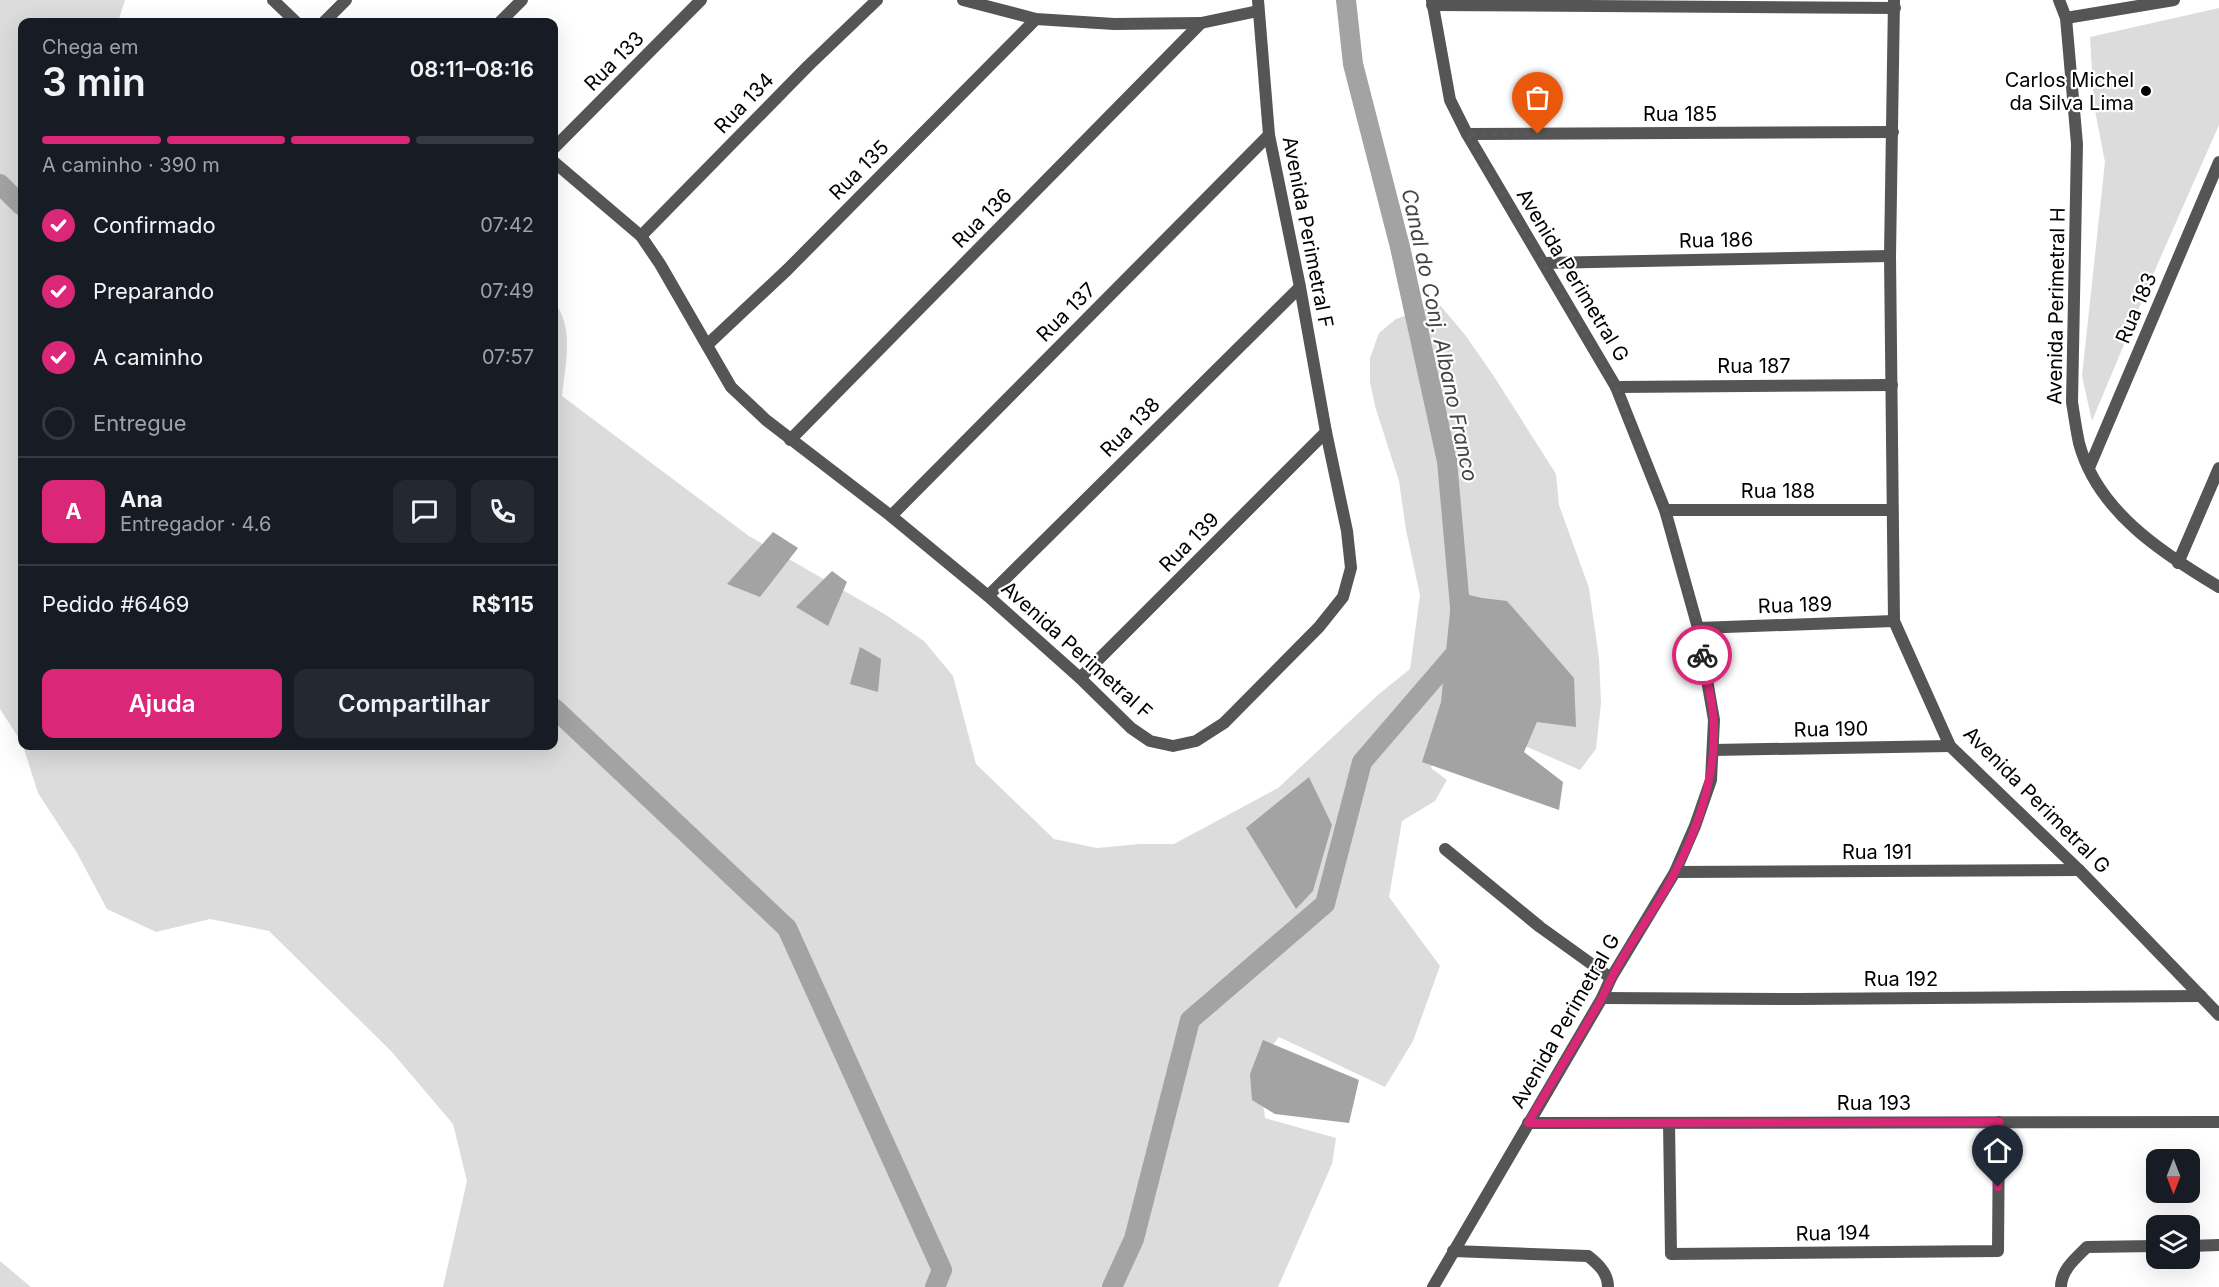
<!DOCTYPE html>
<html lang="pt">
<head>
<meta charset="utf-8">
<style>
	:root { --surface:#171b24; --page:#242831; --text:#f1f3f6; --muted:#9ea1a6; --line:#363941; --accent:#db2777 }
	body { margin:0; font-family:Inter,sans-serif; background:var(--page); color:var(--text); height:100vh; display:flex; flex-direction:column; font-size:22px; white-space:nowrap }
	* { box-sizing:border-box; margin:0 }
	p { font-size:20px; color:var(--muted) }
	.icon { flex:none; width:33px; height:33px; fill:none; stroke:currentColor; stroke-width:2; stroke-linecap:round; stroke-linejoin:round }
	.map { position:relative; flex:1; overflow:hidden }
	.sheet { position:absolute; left:18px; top:18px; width:540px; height:732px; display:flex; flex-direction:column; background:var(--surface); border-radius:12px; box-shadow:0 6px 24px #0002 }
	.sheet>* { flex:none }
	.needle { width:39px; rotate:180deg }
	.controls { position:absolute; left:2146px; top:1149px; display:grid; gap:12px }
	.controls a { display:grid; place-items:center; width:54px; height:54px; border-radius:12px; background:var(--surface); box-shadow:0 6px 24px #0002; font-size:30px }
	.pin { position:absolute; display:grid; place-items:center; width:51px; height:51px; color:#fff; margin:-62px -26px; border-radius:50% 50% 50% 0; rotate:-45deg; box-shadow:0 0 6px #0007 }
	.pin .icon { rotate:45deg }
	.courier { position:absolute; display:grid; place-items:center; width:60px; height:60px; margin:-30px; border:4px solid #db2777; border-radius:50%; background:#fff; color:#222; box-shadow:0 2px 8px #0007 }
	.head em { font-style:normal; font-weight:600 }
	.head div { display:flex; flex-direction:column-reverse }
	.head { display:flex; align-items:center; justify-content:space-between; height:102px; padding:0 24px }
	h1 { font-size:39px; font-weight:600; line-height:45px }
	.bar { display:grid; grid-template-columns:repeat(4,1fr); gap:9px 6px; align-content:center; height:72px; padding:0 24px }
	.bar i { height:8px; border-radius:4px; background:var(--line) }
	.bar .current { background:var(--accent) }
	.bar p { grid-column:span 4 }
	.line { display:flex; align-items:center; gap:15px; padding:0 24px; border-top:2px solid var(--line) }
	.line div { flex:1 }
	.round { display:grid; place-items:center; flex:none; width:63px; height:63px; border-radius:12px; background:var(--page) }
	ol { padding:0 24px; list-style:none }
	li { display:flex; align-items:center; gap:18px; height:66px }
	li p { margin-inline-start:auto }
	li .icon { padding:6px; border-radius:50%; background:var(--accent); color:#fff; stroke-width:4 }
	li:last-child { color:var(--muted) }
	li i { width:33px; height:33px; border:3px solid var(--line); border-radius:50% }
	.primary-button { display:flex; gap:12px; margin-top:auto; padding:12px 24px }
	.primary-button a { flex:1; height:69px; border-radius:12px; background:var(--accent); color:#fff; font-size:24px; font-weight:600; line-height:69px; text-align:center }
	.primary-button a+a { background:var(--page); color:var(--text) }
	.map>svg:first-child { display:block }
	.green { fill:#dcdcdc }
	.water { fill:#a3a3a3 }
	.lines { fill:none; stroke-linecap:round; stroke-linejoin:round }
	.canal { stroke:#a3a3a3; stroke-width:20 }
	.minor { stroke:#555; stroke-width:12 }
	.done { stroke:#595959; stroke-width:6; stroke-dasharray:0 10.8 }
	.route { stroke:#db2777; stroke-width:8 }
	.poi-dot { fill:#000; stroke:#fff; stroke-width:2 }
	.labels { text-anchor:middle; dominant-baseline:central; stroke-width:4.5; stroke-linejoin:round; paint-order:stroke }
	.street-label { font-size:20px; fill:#000; stroke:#fff }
	.poi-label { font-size:20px; fill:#000; stroke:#fff; text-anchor:end }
	.water-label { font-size:21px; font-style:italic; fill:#444; stroke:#fff }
</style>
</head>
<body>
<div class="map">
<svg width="2219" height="1287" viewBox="0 0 2219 1287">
	<rect width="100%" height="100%" fill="#fff"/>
	<g class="green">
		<polygon points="0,0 125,0 118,22 22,22 22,743 0,709"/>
		<polygon points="2219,8 2219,125 2158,263 2092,421 2082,376 2105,162 2094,105 2090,37"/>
		<path d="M554 302C575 327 565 365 562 396L749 536 886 615 924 641 953 676 976 764 1054 839 1097 848 1140 844H1174L1278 788 1379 694 1410 669 1420 595 1406 530 1399 481 1375 406 1370 382V358L1379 333 1396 319 1439 304 1466 336 1493 375 1556 474 1559 505 1589 588 1599 658 1601 703 1596 749 1580 770 1475 724 1438 735 1431 768 1447 780 1435 801 1402 821 1389 897 1440 966 1413 1041 1385 1087 1279 1037 1258 1064 1265 1118 1336 1138 1332 1164 1278 1287H443L467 1181 453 1124 391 1051 269 931 210 919 156 932 107 909 77 853 38 793 23 746H554Z"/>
		<polygon points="0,1261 31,1287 0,1287"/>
	</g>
	<g class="water">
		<polygon points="773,532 798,548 760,597 727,584"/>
		<polygon points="832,571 847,582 828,626 796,607"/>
		<polygon points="1452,591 1482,598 1507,601 1574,678 1576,727 1537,722 1524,752 1563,782 1559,810 1422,762 1441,702"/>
		<polygon points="860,647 881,659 878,692 850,684"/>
		<polygon points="1309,777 1332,825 1313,891 1296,909 1246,828"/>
		<polygon points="1263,1040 1359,1080 1349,1123 1275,1114 1252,1100 1250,1074"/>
	</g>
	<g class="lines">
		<g class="canal">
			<polyline points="1346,0 1353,64 1400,247 1447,461 1461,618"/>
			<polyline points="0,184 22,206"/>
			<polyline points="554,708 787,928 942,1270 935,1287"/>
			<polyline points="1112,1287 1134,1239 1190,1020 1325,904 1362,762 1461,647"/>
		</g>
		<g class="minor">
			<polyline points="273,0 296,22"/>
			<polyline points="963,0 1036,19 1114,24 1201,23 1258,11"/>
			<polyline points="1432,0 1450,100 1467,134 1616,387 1665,510 1698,628 1714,720 1711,780 1695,826 1675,872 1611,978 1602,998 1433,1287"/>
			<polyline points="1894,0 1890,256 1894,621 1950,746 2079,870 2219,1015"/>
			<path d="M2059 0 2066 18 2077 144 2072 402C2074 415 2076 429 2079 443 2097 511 2162 553 2219 587"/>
			<polyline points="1432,5 1895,8"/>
			<polyline points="2066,18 2174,0"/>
			<polyline points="324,22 346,0"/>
			<polyline points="500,22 522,0"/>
			<polyline points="1467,134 1893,132"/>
			<polyline points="554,148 701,0"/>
			<polyline points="554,162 641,236 660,264 731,387 766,420 891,516 988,596 1080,678 1131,728 1150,741 1173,746 1196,741 1224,723 1319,627 1343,597 1351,568 1347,531 1326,432 1300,287 1269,135 1258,0"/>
			<polyline points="641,236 808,66 877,0"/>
			<polyline points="1543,263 1890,256"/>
			<polyline points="707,345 787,270 1036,19"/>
			<polyline points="1616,387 1892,385"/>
			<polyline points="790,440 1201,23"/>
			<polyline points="2089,468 2219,162"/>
			<polyline points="1665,510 1892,510"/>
			<polyline points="891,516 1269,135"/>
			<polyline points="2178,563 2219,468"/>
			<polyline points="988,596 1300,287"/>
			<polyline points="1698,628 1894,621"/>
			<polyline points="1080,678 1326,432"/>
			<polyline points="1713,750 1950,746"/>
			<polyline points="1445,849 1540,927 1611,978"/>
			<polyline points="1675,872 2079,870"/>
			<polyline points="1602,998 1797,999 2201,996"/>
			<polyline points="1528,1123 2219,1122"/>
			<polyline points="1669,1123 1671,1254 1998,1251 1999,1122"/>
			<polyline points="2190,1246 2219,1245"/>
			<path d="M1453 1251 1588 1256C1598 1264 1608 1273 1608 1287"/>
			<path d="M2061 1287C2061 1270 2076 1258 2087 1247L2157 1246"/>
		</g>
	</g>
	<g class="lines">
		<polyline class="done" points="1538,134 1467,134 1616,387 1665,510 1698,628 1702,655"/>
		<path class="route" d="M1702 655C1707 682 1715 709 1714 736 1713 783 1697 830 1675 872 1653 915 1621 953 1602 998L1528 1123 1999 1122 1998 1187"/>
	</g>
	<circle class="poi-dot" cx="2146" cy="91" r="6"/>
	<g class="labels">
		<g class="street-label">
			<text transform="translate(614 61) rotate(-45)">Rua 133</text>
			<text transform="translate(744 103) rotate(-46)">Rua 134</text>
			<text x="1680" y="114">Rua 185</text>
			<text transform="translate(859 170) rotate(-45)">Rua 135</text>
			<text transform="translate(982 218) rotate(-45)">Rua 136</text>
			<text transform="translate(1308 232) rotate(79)">Avenida Perimetral F</text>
			<text transform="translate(1716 240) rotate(-1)">Rua 186</text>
			<text transform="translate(1573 275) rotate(59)">Avenida Perimetral G</text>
			<text transform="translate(2056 306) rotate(-89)">Avenida Perimetral H</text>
			<text transform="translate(2136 308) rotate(-67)">Rua 183</text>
			<text transform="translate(1066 312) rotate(-45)">Rua 137</text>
			<text x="1754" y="366">Rua 187</text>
			<text transform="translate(1130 427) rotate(-45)">Rua 138</text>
			<text x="1778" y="491">Rua 188</text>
			<text transform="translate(1189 542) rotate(-45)">Rua 139</text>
			<text transform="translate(1795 605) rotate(-2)">Rua 189</text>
			<text transform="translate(1077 650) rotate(42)">Avenida Perimetral F</text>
			<text transform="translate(1831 729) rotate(-1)">Rua 190</text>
			<text transform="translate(2037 800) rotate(45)">Avenida Perimetral G</text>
			<text x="1877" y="852">Rua 191</text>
			<text x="1901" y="979">Rua 192</text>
			<text transform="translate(1565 1021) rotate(-60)">Avenida Perimetral G</text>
			<text x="1874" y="1103">Rua 193</text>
			<text transform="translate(1833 1233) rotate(-1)">Rua 194</text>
		</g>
		<g class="poi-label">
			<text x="2134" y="80">Carlos Michel<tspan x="2134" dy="23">da Silva Lima</tspan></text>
		</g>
		<g class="water-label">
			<text transform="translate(1440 335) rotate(78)">Canal do Conj. Albano Franco</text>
		</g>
	</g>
</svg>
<div class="controls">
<a><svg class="needle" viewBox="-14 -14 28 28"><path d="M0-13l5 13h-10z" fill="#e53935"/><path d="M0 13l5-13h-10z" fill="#9ea1a6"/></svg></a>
<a><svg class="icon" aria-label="layers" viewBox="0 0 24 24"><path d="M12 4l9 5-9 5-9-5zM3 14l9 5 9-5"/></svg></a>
</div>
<div class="pin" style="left:1538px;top:134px;background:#ea580c"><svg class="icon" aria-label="bag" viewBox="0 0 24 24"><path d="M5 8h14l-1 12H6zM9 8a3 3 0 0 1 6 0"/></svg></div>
<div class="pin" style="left:1998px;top:1187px;background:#1f2937"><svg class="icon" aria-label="home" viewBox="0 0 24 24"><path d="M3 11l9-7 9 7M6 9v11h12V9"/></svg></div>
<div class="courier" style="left:1702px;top:655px"><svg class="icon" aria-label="bike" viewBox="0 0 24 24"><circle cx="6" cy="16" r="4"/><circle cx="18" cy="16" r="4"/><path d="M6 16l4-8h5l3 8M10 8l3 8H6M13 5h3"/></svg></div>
<section class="sheet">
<div class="head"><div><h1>3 min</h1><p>Chega em</p></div><em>08:11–08:16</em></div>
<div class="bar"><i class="current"></i><i class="current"></i><i class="current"></i><i></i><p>A caminho · 390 m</p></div>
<ol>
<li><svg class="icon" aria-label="check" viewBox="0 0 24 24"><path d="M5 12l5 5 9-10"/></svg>Confirmado<p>07:42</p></li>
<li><svg class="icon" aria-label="check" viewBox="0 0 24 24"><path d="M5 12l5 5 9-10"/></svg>Preparando<p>07:49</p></li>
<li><svg class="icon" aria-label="check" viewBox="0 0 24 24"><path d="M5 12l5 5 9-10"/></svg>A caminho<p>07:57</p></li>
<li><i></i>Entregue</li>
</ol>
<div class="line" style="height:108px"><b class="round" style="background:var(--accent);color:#fff">A</b><div><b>Ana</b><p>Entregador · 4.6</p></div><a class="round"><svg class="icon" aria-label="chat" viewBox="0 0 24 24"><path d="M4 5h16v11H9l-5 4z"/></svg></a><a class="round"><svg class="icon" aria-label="phone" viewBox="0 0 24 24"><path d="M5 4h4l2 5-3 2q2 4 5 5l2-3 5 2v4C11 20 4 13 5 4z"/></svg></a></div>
<div class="line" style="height:78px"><div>Pedido #6469</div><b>R$115</b></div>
<div class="primary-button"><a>Ajuda</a><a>Compartilhar</a></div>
</section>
</div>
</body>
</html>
